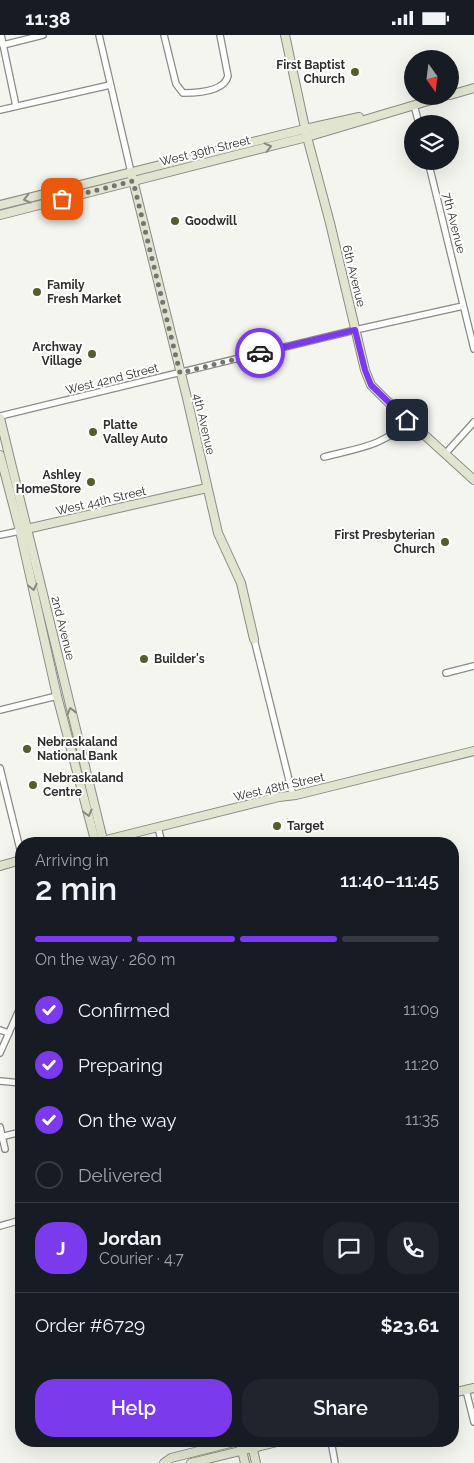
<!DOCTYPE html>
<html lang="en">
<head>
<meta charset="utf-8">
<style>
	:root { --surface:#171b24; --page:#20242c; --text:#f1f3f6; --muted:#9ea1a6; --line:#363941; --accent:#7c3aed }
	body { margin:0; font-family:Raleway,sans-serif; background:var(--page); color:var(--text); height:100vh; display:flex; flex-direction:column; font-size:19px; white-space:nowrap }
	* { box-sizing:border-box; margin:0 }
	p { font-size:16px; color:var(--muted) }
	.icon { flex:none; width:28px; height:28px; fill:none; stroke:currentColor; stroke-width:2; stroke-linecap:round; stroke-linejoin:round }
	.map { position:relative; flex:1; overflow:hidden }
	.side { position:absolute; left:15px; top:802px; width:444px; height:610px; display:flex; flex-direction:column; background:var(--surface); border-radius:20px; box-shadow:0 5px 20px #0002 }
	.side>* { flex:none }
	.needle { width:32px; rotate:166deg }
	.fabs { position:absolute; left:404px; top:15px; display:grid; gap:10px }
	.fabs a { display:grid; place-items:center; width:55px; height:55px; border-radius:50%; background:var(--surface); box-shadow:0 5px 20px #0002; font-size:25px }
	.pin { position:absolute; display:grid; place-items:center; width:42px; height:42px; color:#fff; margin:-21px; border-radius:10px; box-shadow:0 2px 8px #0006 }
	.courier { position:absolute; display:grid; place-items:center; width:50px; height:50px; margin:-25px; border:4px solid #7c3aed; border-radius:50%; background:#fff; color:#222; box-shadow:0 1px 6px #0007 }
	.head em { font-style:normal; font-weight:600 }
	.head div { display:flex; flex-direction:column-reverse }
	.head { display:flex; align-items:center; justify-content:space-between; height:85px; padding:0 20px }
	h1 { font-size:32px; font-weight:600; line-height:38px }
	.bar { display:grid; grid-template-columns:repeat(4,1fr); gap:8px 5px; align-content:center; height:60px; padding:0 20px }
	.bar i { height:6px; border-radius:4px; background:var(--line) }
	.bar .current { background:var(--accent) }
	.bar p { grid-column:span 4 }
	.line { display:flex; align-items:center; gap:12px; padding:0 20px; border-top:1px solid var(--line) }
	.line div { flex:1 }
	.round { display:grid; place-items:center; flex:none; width:52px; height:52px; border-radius:20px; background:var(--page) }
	ol { padding:0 20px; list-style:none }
	li { display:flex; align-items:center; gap:15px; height:55px }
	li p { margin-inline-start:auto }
	li .icon { padding:5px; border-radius:50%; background:var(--accent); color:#fff; stroke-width:4 }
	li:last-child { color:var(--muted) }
	li i { width:28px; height:28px; border:2px solid var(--line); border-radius:50% }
	.cta { display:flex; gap:10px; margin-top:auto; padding:10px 20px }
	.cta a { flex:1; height:58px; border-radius:20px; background:var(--accent); color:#fff; font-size:20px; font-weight:600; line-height:58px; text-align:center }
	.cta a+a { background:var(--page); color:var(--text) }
	.status { display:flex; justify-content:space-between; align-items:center; height:35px; padding:0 25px; background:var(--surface); direction:ltr }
	.status svg { height:14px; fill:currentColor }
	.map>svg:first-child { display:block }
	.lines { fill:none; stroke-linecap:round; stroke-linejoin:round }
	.street-casing { stroke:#8b8c86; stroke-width:8 }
	.secondary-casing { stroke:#8b8c86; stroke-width:10 }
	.street { stroke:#fff; stroke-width:5.5 }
	.secondary { stroke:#e1e5d0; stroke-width:8 }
	.oneway { stroke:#888a7e }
	.done { stroke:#747571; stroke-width:5; stroke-dasharray:0 9 }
	.route { stroke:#7c3aed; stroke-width:6 }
	.poi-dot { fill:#555d2c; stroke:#fff; stroke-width:2 }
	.labels { text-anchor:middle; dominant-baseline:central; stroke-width:4; stroke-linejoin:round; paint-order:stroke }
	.poi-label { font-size:12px; font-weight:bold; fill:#2f302d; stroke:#fff; text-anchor:start }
	.street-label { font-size:12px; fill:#2f302d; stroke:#fff }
</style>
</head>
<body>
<div class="status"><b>11:38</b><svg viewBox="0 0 49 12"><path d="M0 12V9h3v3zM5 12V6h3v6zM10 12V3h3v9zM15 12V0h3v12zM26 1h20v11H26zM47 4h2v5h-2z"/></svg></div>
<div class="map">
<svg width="474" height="1428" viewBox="0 0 474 1428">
	<rect width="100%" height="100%" fill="#f4f5ee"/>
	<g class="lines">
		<defs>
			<g id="street">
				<polyline points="1,0 16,71"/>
				<polyline points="99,0 131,137"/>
				<path d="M164 0 176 49 183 58C196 58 224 57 228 41L220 0"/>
				<polyline points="3,10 43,0"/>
				<polyline points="414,70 419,89"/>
				<polyline points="0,75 110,50"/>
				<polyline points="428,126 474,314"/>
				<polyline points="0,381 355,295 463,271"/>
				<polyline points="445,419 474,387"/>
				<path d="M324 422C354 414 387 411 407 385"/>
				<polyline points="0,500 20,496"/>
				<polyline points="254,604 293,761"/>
				<polyline points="446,638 474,631"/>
				<polyline points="0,675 57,661"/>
				<polyline points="0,733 21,818"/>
				<polyline points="158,792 162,809"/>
				<polyline points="0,995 9,998"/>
				<polyline points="0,1018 19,975"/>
				<polyline points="0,1046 21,1048"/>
				<polyline points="0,1092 5,1114"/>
				<polyline points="0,1102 21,1097"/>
				<polyline points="0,1191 21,1185"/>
				<polyline points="466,1355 474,1387"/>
				<polyline points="331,1406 335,1428"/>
			</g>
			<g id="secondary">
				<polyline points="285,0 307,102 330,188 365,335 371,350 386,365 474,445"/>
				<polyline points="450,60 474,53"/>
				<polyline points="131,137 187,363 218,498 241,548 254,604"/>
				<polyline points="0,170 305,94 359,82"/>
				<polyline points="0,180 307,102 445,61"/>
				<polyline points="0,383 104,809"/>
				<polyline points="0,420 20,496 57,661 96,809"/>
				<polyline points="22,495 207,453"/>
				<polyline points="90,809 279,762 296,760 474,716"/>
				<polyline points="0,831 21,825"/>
				<polyline points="452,1358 474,1353"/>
				<polyline points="251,1406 256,1428"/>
				<polyline points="241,1411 245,1428"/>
				<polyline points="164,1428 171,1423 238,1406"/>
				<polyline points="191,1428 281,1406"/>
			</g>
		</defs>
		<use href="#street" class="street-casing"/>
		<use href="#secondary" class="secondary-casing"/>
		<use href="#street" class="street"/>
		<use href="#secondary" class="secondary"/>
	</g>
	<defs><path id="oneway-chevron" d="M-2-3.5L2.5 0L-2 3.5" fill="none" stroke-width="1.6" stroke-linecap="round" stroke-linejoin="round" transform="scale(1.25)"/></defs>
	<g class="oneway">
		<use href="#oneway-chevron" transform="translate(268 112) rotate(-14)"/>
		<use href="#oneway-chevron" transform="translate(27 164) rotate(166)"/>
		<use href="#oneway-chevron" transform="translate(33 552) rotate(77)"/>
		<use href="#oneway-chevron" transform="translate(71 676) rotate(-104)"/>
		<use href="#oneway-chevron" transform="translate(88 778) rotate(76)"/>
	</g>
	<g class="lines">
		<polyline class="done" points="62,164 133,146 180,338 260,318"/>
		<polyline class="route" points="260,318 355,295 365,335 371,350 407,385"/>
	</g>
	<g class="poi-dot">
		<circle cx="355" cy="37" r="5"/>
		<circle cx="175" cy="186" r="5"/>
		<circle cx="37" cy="257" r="5"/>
		<circle cx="92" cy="319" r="5"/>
		<circle cx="93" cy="397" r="5"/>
		<circle cx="91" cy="447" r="5"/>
		<circle cx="445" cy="507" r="5"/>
		<circle cx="144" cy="624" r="5"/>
		<circle cx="27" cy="714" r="5"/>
		<circle cx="33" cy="750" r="5"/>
		<circle cx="277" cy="791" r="5"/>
	</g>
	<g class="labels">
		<g class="poi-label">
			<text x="345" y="30" text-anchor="end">First Baptist<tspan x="345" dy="14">Church</tspan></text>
			<text x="185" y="186">Goodwill</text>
			<text x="47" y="250">Family<tspan x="47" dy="14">Fresh Market</tspan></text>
			<text x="82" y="312" text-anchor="end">Archway<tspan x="82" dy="14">Village</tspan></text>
			<text x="103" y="390">Platte<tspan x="103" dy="14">Valley Auto</tspan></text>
			<text x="81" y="440" text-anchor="end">Ashley<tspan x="81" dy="14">HomeStore</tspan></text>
			<text x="435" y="500" text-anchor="end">First Presbyterian<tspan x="435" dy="14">Church</tspan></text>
			<text x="154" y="624">Builder's</text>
			<text x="37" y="707">Nebraskaland<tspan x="37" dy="14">National Bank</tspan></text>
			<text x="43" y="743">Nebraskaland<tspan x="43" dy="14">Centre</tspan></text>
			<text x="287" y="791">Target</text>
		</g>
		<g class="street-label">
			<text transform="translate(205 116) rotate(-14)">West 39th Street</text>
			<text transform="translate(454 188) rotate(76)">7th Avenue</text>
			<text transform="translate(354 241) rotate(76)">6th Avenue</text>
			<text transform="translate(112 344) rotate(-14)">West 42nd Street</text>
			<text transform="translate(204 389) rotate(77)">4th Avenue</text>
			<text transform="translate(101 466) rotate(-13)">West 44th Street</text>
			<text transform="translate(63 593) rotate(76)">2nd Avenue</text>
			<text transform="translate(279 752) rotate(-13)">West 48th Street</text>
		</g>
	</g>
</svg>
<div class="fabs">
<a><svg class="needle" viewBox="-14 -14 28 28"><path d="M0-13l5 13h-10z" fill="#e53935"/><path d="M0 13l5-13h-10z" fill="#9ea1a6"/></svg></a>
<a><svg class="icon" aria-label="layers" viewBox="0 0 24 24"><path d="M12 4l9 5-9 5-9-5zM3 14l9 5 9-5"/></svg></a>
</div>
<div class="pin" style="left:62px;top:164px;background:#ea580c"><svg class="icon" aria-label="bag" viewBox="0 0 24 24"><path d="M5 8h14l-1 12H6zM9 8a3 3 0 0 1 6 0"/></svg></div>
<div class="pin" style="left:407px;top:385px;background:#1f2937"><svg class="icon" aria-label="home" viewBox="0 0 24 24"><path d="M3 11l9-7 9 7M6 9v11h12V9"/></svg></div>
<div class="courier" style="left:260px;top:318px"><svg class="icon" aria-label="car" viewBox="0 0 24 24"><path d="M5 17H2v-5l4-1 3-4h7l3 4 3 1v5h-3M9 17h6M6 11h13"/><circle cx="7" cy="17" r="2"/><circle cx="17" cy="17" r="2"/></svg></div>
<section class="side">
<div class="head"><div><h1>2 min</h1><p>Arriving in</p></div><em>11:40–11:45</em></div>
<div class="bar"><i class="current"></i><i class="current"></i><i class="current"></i><i></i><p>On the way · 260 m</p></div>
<ol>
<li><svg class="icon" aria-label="check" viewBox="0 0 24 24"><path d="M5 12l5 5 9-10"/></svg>Confirmed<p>11:09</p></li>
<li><svg class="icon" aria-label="check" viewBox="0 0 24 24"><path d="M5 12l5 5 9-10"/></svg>Preparing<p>11:20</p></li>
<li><svg class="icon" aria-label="check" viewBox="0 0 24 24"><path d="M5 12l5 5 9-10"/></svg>On the way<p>11:35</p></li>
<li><i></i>Delivered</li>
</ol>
<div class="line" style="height:90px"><b class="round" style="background:var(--accent);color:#fff">J</b><div><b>Jordan</b><p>Courier · 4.7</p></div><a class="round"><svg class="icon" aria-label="chat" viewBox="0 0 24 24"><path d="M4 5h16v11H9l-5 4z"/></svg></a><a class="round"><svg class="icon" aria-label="phone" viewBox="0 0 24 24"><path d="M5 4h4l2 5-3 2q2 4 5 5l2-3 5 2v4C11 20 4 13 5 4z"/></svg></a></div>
<div class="line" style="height:65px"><div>Order #6729</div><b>$23.61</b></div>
<div class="cta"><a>Help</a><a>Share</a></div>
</section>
</div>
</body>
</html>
